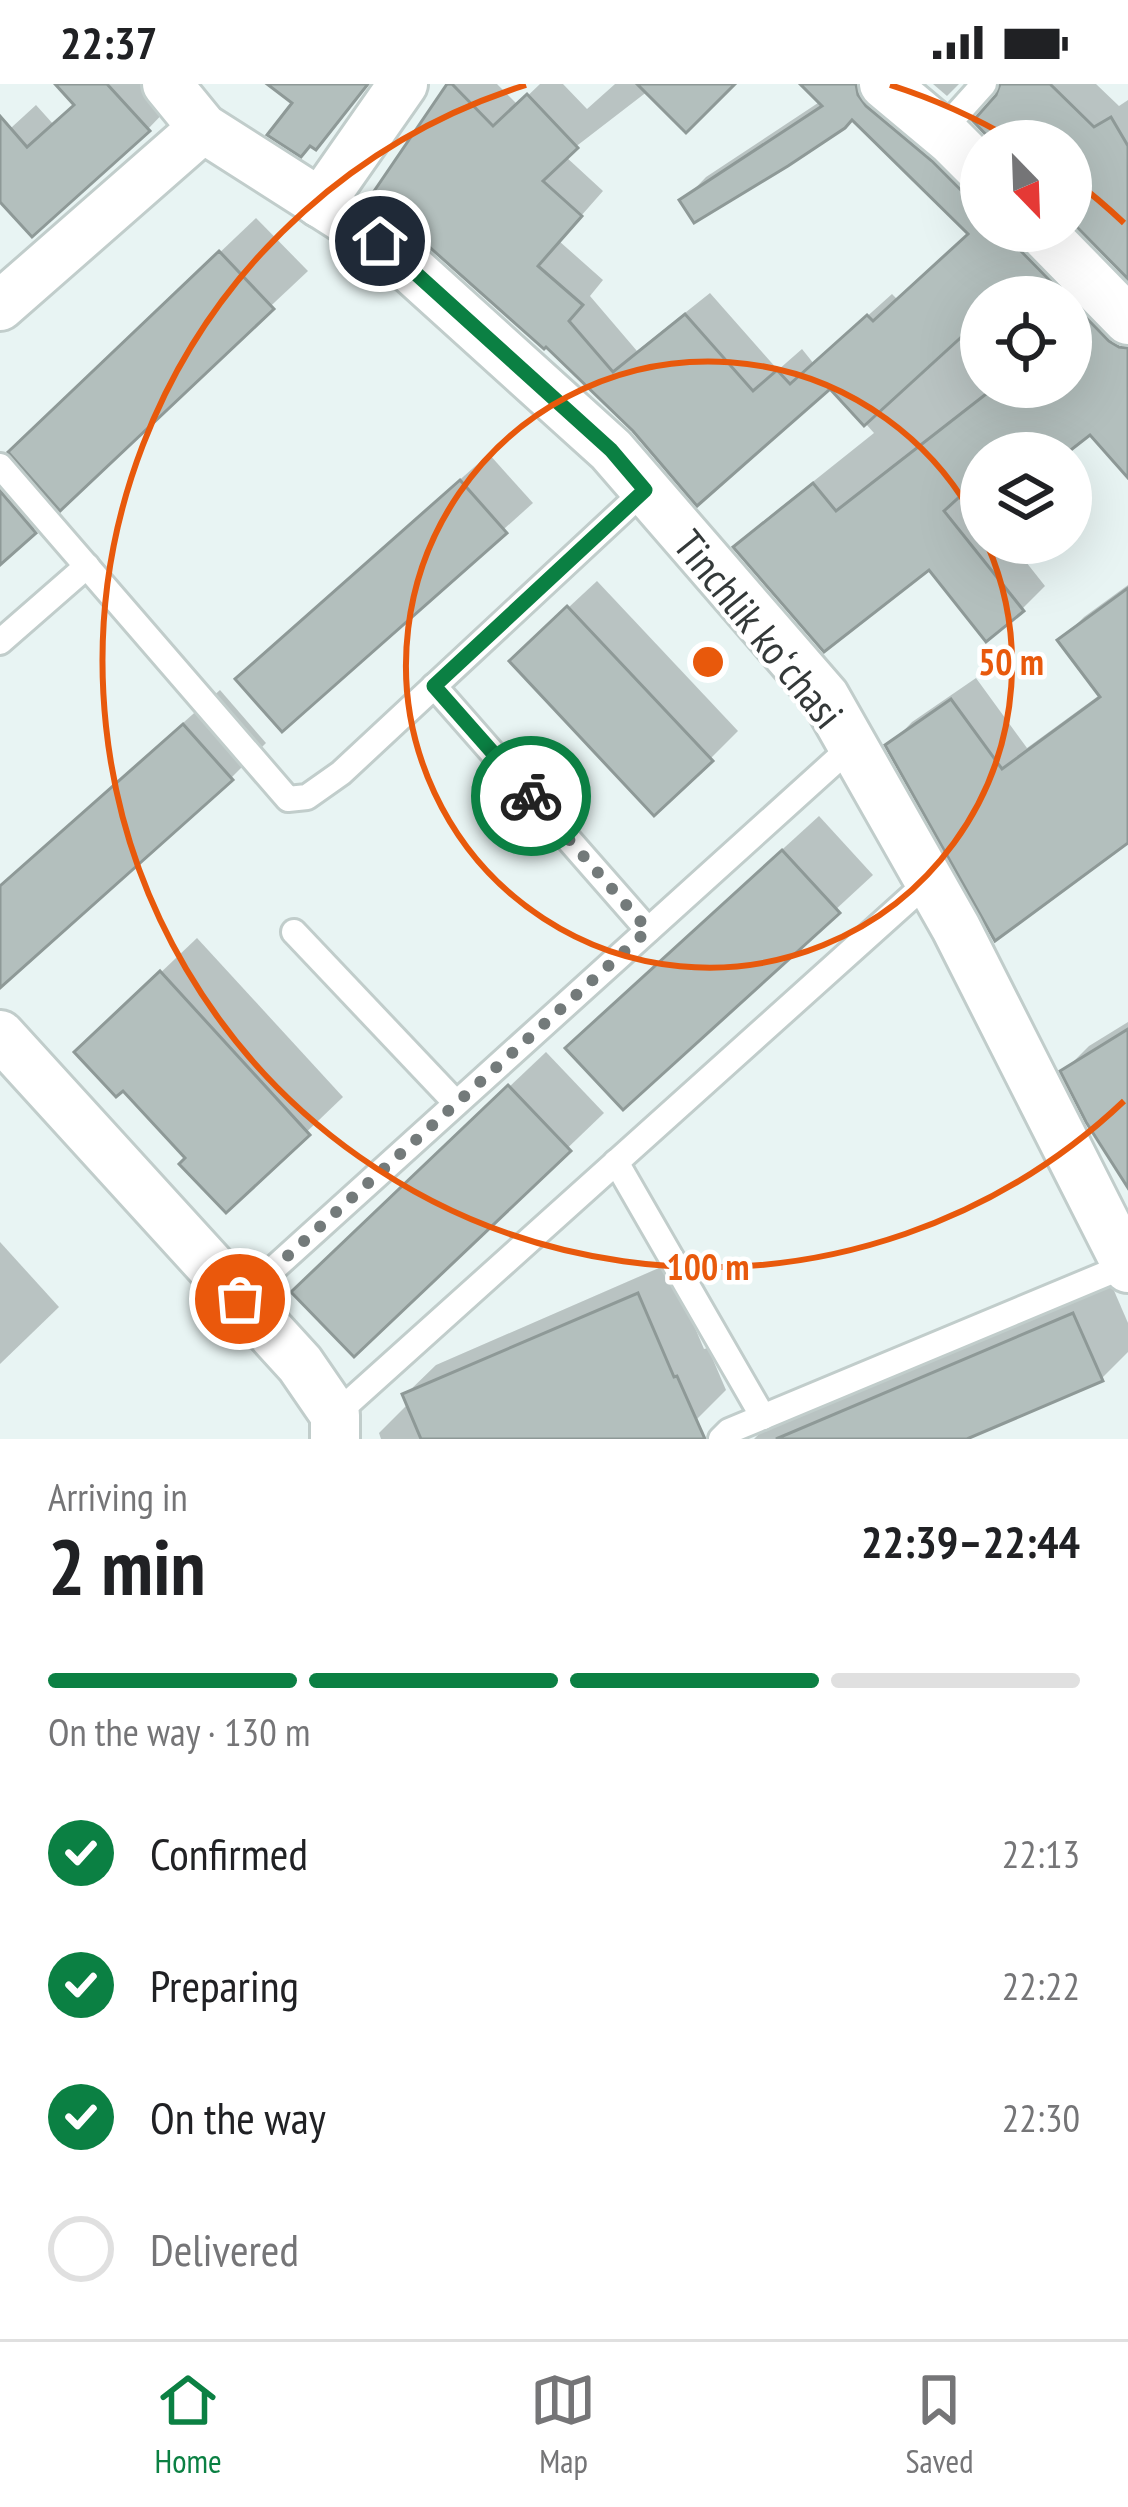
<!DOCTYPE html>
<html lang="en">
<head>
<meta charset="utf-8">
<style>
	:root { --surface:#fff; --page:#f2f2f2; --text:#202124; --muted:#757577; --line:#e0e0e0; --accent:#0b8043 }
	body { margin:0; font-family:"PT Sans Narrow",sans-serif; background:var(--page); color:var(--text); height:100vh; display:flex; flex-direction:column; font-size:45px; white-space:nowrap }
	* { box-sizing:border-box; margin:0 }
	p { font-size:39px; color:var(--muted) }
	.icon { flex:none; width:66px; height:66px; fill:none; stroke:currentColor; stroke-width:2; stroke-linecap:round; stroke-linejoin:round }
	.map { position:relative; height:1355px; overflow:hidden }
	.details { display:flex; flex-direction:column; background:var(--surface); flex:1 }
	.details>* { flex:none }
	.needle { width:78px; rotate:157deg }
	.fabs { position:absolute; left:960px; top:36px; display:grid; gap:24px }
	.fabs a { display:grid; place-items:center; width:132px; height:132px; border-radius:50%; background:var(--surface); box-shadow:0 12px 48px #0002; font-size:60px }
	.pin { position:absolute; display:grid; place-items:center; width:102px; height:102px; color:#fff; margin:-51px; border:6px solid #fff; border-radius:50%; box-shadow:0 3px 12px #0007 }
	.courier { position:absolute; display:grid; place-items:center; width:120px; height:120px; margin:-60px; border:9px solid #0b8043; border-radius:50%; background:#fff; color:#222; box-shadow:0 3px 15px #0007 }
	.overview em { font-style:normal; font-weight:800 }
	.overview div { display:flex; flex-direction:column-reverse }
	.overview { display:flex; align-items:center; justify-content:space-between; height:204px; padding:0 48px }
	h1 { font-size:78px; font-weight:800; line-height:90px }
	.bar { display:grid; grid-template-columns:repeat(4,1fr); gap:18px 12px; align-content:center; height:144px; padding:0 48px }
	.bar i { height:15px; border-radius:9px; background:var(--line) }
	.bar .on { background:var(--accent) }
	.bar p { grid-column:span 4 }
	ol { padding:0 48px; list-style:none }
	li { display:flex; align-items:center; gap:36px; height:132px }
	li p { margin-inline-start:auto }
	li .icon { padding:12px; border-radius:50%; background:var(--accent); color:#fff; stroke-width:4 }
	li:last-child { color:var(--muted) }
	li i { width:66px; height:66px; border:6px solid var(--line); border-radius:50% }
	.status { display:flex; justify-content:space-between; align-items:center; height:84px; padding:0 60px; background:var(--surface); direction:ltr }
	.status svg { height:33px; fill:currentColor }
	.tab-bar { display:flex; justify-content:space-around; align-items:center; height:168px; border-top:3px solid var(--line); background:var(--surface); font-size:33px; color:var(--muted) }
	.tab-bar a { display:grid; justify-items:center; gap:6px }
	.tab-bar .on { color:var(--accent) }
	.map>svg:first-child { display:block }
	.shadow { fill:#0003; fill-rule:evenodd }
	.building { fill:#b3bfbd; stroke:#8e9997; stroke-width:3 }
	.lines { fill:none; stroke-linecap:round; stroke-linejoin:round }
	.service-casing { stroke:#c1cdcb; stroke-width:30 }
	.minor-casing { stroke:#c1cdcb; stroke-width:54 }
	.service { stroke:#fff; stroke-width:24 }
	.minor { stroke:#fff; stroke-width:48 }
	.done { stroke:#737a7a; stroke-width:12; stroke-dasharray:0 21.6 }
	.route { stroke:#0b8043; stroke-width:15 }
	.ring { fill:none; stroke:#e8590c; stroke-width:6 }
	.labels { text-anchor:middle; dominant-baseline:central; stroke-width:9; stroke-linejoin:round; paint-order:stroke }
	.street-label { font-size:42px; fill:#343939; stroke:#fff }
	.centre { fill:#e8590c; stroke:#fff; stroke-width:6 }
	.ring-label { font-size:36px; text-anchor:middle; font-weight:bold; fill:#e8590c; stroke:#fff; stroke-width:9; stroke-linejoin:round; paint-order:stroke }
</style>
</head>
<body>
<div class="status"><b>22:37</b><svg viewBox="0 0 49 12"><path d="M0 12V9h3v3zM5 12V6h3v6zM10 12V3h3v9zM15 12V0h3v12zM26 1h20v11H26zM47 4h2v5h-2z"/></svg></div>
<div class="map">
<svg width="1128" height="1355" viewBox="0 0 1128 1355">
	<rect width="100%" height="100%" fill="#e8f4f3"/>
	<g class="shadow">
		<polygon points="62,0 154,0 172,20 148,45 0,113 0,54 36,21 54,41 77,20"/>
		<path d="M451 0H497L518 21 540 0H563L587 25 615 0H731L648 7 574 64 565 72 603 107 559 157 603 196 590 212 637 267 710 209 778 286 802 265 814 280 892 210 898 216 972 149 853 32 683 117 706 93 821 17 804 0H890L981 80V147H1047L1121 224 1086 263 1100 278 1128 258V386L1090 347 1062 369H981V389L966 403 981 422V459H1011L1045 502 1022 525 929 482 737 463 760 440 874 349 831 301 635 345 546 259ZM981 213H1071V303H981Z"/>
		<polygon points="933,0 959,0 947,12"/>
		<polygon points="1003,0 1096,0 1119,22 1128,16 1128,191 1071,133 1071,57 996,57"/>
		<polygon points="256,134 308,187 0,477 0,378"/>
		<polygon points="489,370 533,419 282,644 266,567"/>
		<polygon points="597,497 738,647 710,675 540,550"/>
		<polygon points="1128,501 1128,755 889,662 912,638 976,594 1027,664 1101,610 1061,556 1084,533"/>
		<polygon points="220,606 266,659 231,694 0,878 0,802"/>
		<polygon points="819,732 873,791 623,1022 604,928"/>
		<polygon points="197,854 343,1013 226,1125 114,933"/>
		<polygon points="1128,938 1128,1106 1064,987 1089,962"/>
		<polygon points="546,968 604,1029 354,1269 331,1172"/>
		<polygon points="0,1158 59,1223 0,1280"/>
		<polygon points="668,1180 704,1265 708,1264 726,1306 696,1336 669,1355 381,1355 379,1349 409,1319 405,1311 436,1281"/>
		<polygon points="1109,1195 1128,1239 1128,1268 1101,1295 959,1355 754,1355 769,1340"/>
	</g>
	<g class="building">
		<polygon points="55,0 107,0 150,47 32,153 0,118 0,32 27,63 74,21"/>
		<polygon points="267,0 368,0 316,66 310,62 301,73 267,51 292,19"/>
		<polygon points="447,0 452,0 493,42 527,10 578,64 543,97 582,132 538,182 583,221 569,237 613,288 685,230 753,307 777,286 790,300 867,231 873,237 968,150 852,36 845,44 788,82 694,139 679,116 822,22 800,0 856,0 858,11 866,22 932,77 961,106 973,113 981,114 981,147 1013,147 1014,155 1021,167 1066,213 981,213 981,235 864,342 830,305 697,422 633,347 546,263 544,265 399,136 368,116"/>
		<polygon points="637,0 735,0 686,49"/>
		<polygon points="1000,0 1050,0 1094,43 1111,33 1128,62 1128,195 1071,137 1071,57 992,57 973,37 996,11"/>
		<polygon points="219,167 274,225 60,427 8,368"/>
		<polygon points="1071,218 1109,257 1119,263 1128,264 1128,394 1090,351 1067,369 981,369 981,393 944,427 1024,527 986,558 929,486 824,568 733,463 813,399 836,427 995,303 1071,303"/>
		<polygon points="460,396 507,449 282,648 235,595"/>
		<polygon points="0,407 36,449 0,481"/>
		<polygon points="1128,504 1128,759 995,857 885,661 951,615 1002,685 1100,613 1057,556"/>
		<polygon points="567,522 713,677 654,732 509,577"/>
		<polygon points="183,640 233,696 0,904 0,802"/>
		<polygon points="782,766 840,829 623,1026 565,964"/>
		<polygon points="160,887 310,1051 226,1129 179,1080 185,1074 123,1007 116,1013 74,968"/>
		<polygon points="1128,945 1128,1104 1086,1038 1060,987"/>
		<polygon points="508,1001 571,1067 354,1273 291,1208"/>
		<polygon points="638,1209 674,1293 677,1292 705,1355 421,1355 402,1310"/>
		<polygon points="1073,1229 1103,1297 967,1355 776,1355"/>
	</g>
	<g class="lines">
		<defs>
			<g id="service">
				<polyline points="940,49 984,0"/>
				<polyline points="0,382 288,715 307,713 341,689 645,406"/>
				<polyline points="0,558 87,482"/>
				<polyline points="434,602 648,846"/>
				<polyline points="294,848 456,1019"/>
				<polyline points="616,1078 763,1333"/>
				<polyline points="240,1215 852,662"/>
				<polyline points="335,1331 929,797"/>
				<polyline points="721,1355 729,1347 1127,1181"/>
			</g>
			<g id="minor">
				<polyline points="167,0 203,44 380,157 611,366 825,613 956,844 1128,1184"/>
				<polyline points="884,0 951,56 981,86"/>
				<polyline points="320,119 403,0"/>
				<polyline points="1041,147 1128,236"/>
				<polyline points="0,222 203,44"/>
				<polyline points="0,951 300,1280 335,1331 335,1355"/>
			</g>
		</defs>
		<use href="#service" class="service-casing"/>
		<use href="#minor" class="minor-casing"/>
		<use href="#service" class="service"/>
		<use href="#minor" class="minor"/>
	</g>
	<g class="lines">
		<polyline class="done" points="240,1215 648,846 531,712"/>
		<polyline class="route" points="380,157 611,366 645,406 434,602 531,712"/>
	</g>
	<g class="ring">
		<path d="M987 460A303 303 0 1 1 980 445"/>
		<path d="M1124 1017A605 605 0 1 1 526 1M890 1A605 605 0 0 1 1015 57M1072 95A605 605 0 0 1 1124 139"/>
	</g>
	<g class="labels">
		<g class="street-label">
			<text transform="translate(759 545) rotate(51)">Tinchlik koʻchasi</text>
		</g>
	</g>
	<circle cx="708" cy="578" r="18" class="centre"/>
	<g class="ring-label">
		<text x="1011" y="591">50 m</text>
		<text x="708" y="1196">100 m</text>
	</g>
</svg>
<div class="fabs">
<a><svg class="needle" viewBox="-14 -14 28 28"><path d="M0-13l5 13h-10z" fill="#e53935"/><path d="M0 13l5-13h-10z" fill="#757577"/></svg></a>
<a><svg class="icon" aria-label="locate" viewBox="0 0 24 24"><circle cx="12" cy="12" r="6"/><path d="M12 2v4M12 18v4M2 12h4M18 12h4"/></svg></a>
<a><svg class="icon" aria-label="layers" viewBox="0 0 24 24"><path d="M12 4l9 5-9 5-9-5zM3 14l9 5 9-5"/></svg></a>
</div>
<div class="pin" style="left:240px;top:1215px;background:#ea580c"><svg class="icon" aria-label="bag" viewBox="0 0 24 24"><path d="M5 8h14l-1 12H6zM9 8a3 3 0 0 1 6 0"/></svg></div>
<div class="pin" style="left:380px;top:157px;background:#1f2937"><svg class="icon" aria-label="home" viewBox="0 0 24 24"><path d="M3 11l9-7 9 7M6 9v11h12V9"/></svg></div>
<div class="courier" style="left:531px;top:712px"><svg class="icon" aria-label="bike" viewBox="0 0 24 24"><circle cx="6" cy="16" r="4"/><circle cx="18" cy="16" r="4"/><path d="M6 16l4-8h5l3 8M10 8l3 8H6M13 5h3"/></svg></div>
</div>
<section class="details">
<div class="overview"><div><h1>2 min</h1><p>Arriving in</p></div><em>22:39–22:44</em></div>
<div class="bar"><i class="on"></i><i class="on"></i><i class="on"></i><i></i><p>On the way · 130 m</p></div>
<ol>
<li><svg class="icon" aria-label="check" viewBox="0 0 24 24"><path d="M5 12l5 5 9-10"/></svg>Confirmed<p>22:13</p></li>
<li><svg class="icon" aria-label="check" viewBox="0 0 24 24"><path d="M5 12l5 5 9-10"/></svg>Preparing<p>22:22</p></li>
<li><svg class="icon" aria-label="check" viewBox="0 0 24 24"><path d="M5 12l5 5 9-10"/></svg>On the way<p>22:30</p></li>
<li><i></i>Delivered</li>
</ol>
</section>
<nav class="tab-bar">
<a class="on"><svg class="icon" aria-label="home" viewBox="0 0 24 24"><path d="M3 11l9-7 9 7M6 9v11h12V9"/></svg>Home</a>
<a><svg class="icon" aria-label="map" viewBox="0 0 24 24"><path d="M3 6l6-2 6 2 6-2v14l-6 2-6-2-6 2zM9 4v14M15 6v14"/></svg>Map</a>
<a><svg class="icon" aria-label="saved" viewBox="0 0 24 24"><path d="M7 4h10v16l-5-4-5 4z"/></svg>Saved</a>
</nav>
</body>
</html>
